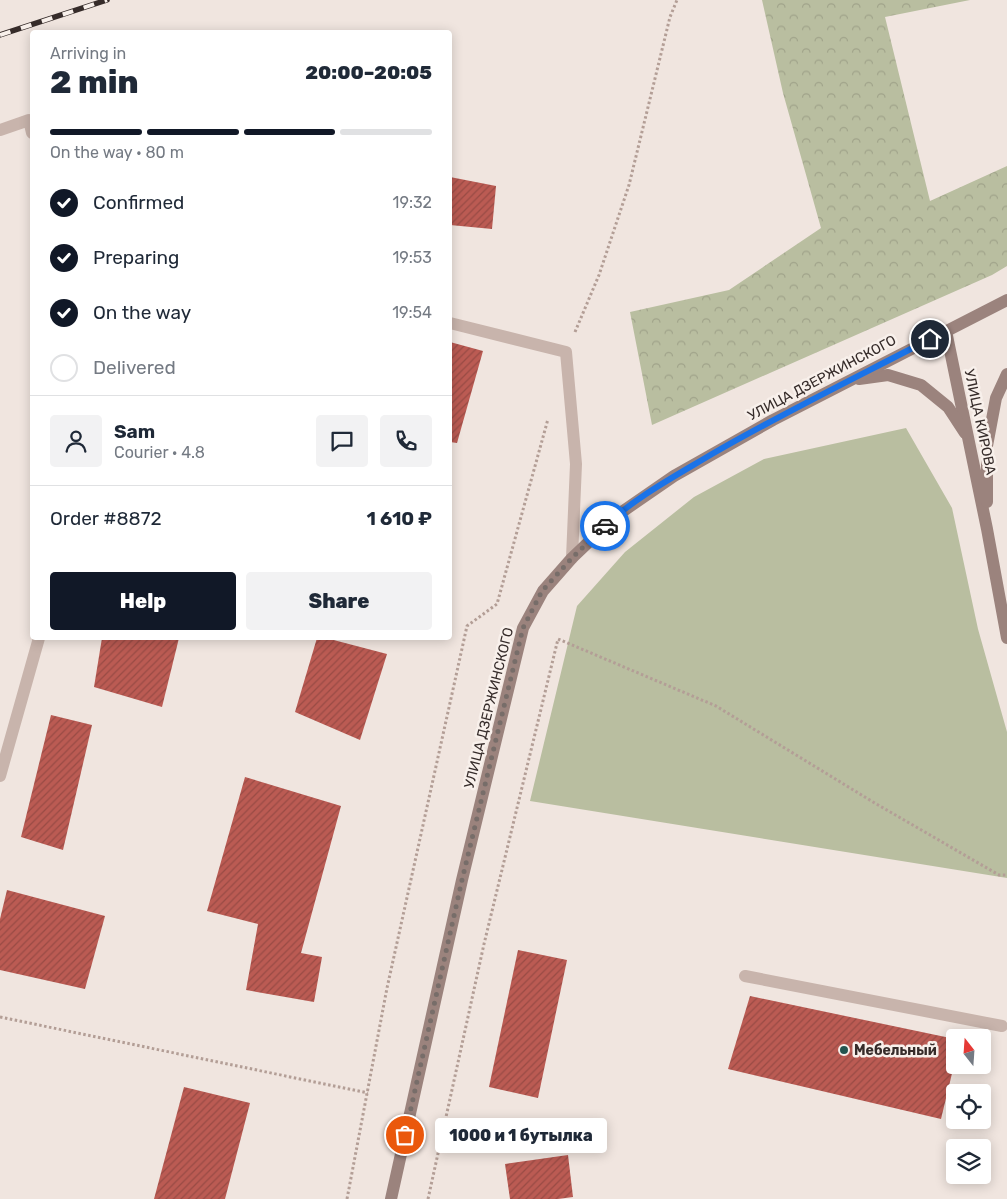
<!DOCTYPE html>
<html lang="en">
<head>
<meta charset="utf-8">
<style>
	:root { --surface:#fff; --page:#f2f2f3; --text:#1f2937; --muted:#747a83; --line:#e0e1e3; --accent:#111827 }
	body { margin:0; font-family:Rubik,sans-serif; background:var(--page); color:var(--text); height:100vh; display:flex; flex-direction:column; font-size:19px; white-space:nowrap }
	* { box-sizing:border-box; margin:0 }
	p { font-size:16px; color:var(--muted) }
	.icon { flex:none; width:28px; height:28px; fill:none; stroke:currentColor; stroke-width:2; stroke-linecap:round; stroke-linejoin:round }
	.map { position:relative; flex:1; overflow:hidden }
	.drawer { position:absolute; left:30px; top:30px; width:422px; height:610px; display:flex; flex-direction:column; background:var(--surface); border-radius:5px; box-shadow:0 2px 12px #0003 }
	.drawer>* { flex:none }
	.needle { width:32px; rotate:343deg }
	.controls { position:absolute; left:946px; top:1029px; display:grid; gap:10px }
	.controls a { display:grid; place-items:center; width:45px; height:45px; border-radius:5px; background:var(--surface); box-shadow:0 2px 12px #0003; font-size:25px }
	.pin { position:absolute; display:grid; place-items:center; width:42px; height:42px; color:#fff; margin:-21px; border:2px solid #fff; border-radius:50%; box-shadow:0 1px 5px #0007 }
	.courier { position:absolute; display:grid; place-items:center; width:50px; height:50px; margin:-25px; border:4px solid #1a73e8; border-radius:50%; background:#fff; color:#222; box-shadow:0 1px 6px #0007 }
	.bubble { position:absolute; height:35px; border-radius:5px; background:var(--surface); box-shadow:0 2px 12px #0003; font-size:16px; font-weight:800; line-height:35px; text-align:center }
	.headline em { font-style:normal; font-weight:800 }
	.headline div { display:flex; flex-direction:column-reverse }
	.headline { display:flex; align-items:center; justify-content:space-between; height:85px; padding:0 20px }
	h1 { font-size:32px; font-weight:800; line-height:38px }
	.bar { display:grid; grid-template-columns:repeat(4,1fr); gap:8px 5px; align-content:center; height:60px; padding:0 20px }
	.bar i { height:6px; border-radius:4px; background:var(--line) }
	.bar .current { background:var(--accent) }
	.bar p { grid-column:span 4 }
	.line { display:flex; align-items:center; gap:12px; padding:0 20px; border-top:1px solid var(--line) }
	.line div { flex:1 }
	.round { display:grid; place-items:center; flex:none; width:52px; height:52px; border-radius:5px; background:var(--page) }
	ol { padding:0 20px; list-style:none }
	li { display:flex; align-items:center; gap:15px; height:55px }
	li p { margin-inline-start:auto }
	li .icon { padding:5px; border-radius:50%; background:var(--accent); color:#fff; stroke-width:4 }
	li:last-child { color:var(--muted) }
	li i { width:28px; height:28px; border:2px solid var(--line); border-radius:50% }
	.action { display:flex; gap:10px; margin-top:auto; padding:10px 20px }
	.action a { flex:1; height:58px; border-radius:5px; background:var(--accent); color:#fff; font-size:20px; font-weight:800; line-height:58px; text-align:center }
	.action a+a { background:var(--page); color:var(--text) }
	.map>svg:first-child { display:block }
	.forest { fill:url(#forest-crowns) }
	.park { fill:#b9bea0 }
	.building { fill:url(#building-hatch) }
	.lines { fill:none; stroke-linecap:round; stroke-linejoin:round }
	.path { stroke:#b39e96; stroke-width:3; stroke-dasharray:2.5 2.5; stroke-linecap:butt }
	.service { stroke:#c8b4ac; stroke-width:12 }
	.minor { stroke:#c8b4ac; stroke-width:12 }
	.secondary { stroke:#9b837d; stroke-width:12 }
	.rail-casing { stroke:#362c2a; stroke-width:5.5 }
	.rail { stroke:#f8f0eb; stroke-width:4; stroke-dasharray:11; stroke-linecap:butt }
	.done { stroke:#776d69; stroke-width:5; stroke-dasharray:0 9 }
	.route { stroke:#1a73e8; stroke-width:6 }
	.poi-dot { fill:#23544f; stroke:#f8f0eb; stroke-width:2 }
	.labels { text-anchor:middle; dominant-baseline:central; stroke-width:5; stroke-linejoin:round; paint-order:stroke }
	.street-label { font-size:14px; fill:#362c2a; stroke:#f8f0eb }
	.poi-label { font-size:14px; font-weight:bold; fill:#362c2a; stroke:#f8f0eb; text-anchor:start }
</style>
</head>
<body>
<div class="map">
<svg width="1007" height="1199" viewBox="0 0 1007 1199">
	<defs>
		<pattern id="forest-crowns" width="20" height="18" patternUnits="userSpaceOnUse" patternTransform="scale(1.25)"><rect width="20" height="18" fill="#b9bea0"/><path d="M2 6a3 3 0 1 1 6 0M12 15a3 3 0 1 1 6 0" fill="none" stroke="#a0a38a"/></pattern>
		<pattern id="building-hatch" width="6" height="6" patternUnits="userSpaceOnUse" patternTransform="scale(1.25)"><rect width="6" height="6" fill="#bb5b53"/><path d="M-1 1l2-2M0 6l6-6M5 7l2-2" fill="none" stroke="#994b45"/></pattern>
	</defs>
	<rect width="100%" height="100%" fill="#f0e5df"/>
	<polygon class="forest" points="762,0 970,0 885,17 930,201 1007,166 1007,266 992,275 652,425 630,312 729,290 821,228 783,93"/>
	<polygon class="park" points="906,428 952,508 978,629 1007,732 1007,878 530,801 577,606 625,552 694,497 764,459"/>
	<g class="building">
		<polygon points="450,177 496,186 492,229 450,225"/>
		<polygon points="450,342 483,351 457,443 450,442"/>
		<polygon points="102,638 179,638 162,707 94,687"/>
		<polygon points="317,638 326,638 387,654 360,740 295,712"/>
		<polygon points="51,715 92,725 63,850 21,837"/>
		<polygon points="245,777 341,806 301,953 322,957 314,1002 246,990 258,924 207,911"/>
		<polygon points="7,890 105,916 85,989 0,970 0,919"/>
		<polygon points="518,950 567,960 538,1098 489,1087"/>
		<polygon points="750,996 955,1039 955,1061 941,1119 728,1069"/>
		<polygon points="184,1087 250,1103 225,1199 154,1199"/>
		<polygon points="568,1155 573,1197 558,1199 510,1199 505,1164"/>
	</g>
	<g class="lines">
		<g class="path">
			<polyline points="575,332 599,275 629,185 670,17 677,0"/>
			<polyline points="0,1017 368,1093"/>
			<polyline points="347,1199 387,988 467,626 497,604 548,419"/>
			<polyline points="428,1199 484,944 558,639 716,706 873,802 999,875 1007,875"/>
		</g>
		<g class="service">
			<polyline points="450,323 566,352 576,464 572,558"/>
			<polyline points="745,976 1002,1026"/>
		</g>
		<g class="minor">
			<polyline points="0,130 29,120 32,133"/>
			<polyline points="0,776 39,638"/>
		</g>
		<g class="secondary">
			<polyline points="946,331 987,529 1007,638"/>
			<polyline points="859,379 888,375 921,385 948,407 965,433"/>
			<polyline points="987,502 987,446 996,398 1007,374"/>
			<polyline points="391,1199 462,880 523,628 543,591 572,558 616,516 674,476 773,420 1007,300"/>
		</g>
		<defs>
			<polyline id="rail" points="0,35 107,0"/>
		</defs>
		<use href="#rail" class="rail-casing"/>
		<use href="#rail" class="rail"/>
	</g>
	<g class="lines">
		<polyline class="done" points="405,1135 462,880 523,628 542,591 572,558 605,526"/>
		<path class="route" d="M605 526C634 498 677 475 712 454 783 413 857 377 930 339"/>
	</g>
	<circle class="poi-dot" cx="844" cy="1050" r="5"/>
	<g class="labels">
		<g class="street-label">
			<text transform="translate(822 378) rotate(-28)">УЛИЦА ДЗЕРЖИНСКОГО</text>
			<text transform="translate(980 422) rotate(78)">УЛИЦА КИРОВА</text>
			<text transform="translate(489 708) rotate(-76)">УЛИЦА ДЗЕРЖИНСКОГО</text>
		</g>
		<g class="poi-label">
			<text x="854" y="1050">Мебельный</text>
		</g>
	</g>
</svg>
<div class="controls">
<a><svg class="needle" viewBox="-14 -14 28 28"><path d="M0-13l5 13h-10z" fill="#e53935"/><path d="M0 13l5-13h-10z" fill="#747a83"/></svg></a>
<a><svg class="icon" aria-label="locate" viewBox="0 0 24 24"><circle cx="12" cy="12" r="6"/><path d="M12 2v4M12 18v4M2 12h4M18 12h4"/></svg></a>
<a><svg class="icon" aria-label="layers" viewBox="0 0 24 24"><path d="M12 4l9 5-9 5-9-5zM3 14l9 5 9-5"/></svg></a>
</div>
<div class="pin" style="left:405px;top:1135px;background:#ea580c"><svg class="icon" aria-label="bag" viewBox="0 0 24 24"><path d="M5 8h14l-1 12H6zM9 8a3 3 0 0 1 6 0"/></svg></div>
<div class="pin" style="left:930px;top:339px;background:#1f2937"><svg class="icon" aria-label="home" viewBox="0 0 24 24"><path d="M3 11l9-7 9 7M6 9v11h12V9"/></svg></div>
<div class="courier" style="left:605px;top:526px"><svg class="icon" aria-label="car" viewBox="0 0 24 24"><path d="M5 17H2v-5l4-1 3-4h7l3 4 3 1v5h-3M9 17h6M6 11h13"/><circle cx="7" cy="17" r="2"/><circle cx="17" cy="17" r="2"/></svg></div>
<div class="bubble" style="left:435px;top:1118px;width:172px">1000 и 1 бутылка</div>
<section class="drawer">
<div class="headline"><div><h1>2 min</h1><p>Arriving in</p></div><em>20:00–20:05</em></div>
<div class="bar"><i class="current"></i><i class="current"></i><i class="current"></i><i></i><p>On the way · 80 m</p></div>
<ol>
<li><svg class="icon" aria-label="check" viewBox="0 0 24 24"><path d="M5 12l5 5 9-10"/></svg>Confirmed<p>19:32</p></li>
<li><svg class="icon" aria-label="check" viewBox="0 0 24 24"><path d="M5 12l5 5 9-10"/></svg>Preparing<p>19:53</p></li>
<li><svg class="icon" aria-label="check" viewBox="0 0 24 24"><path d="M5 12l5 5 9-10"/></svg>On the way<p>19:54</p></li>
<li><i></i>Delivered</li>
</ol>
<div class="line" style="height:90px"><a class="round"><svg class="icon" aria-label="person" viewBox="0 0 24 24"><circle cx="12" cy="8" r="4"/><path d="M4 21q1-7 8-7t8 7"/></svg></a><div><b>Sam</b><p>Courier · 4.8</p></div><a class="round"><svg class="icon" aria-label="chat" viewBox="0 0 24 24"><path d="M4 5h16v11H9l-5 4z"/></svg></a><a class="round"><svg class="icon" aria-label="phone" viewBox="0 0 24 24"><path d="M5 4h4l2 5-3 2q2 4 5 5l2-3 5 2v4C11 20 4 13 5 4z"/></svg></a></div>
<div class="line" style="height:65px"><div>Order #8872</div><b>1 610 ₽</b></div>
<div class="action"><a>Help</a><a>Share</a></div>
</section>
</div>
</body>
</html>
